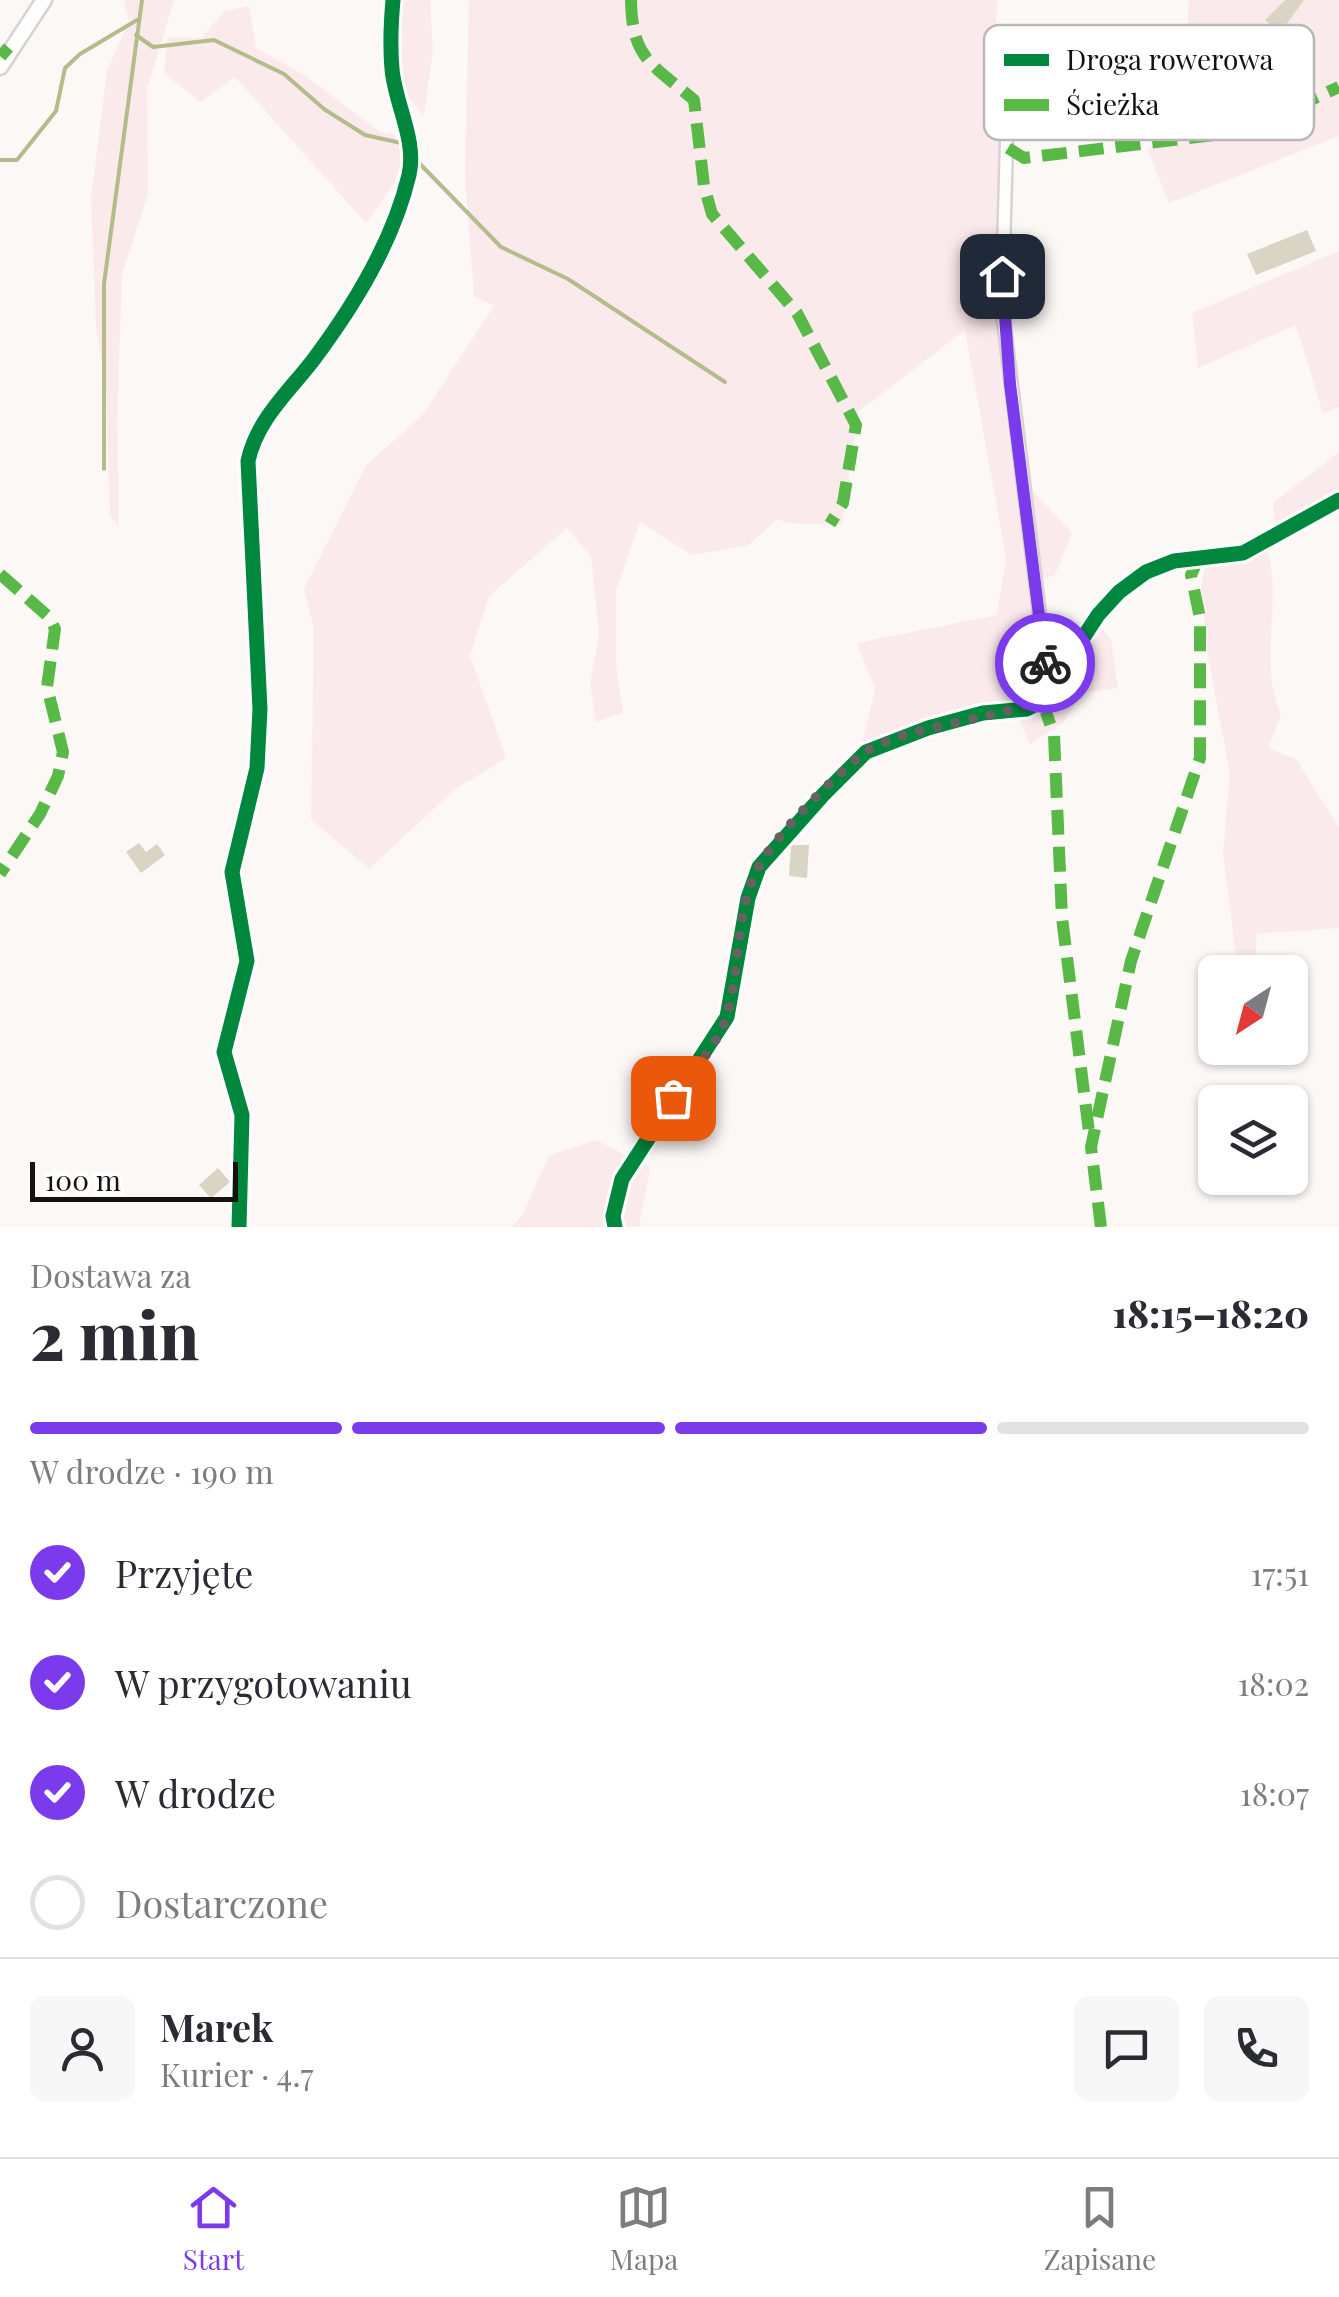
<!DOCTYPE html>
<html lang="pl">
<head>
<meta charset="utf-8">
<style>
	:root { --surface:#fff; --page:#f7f7f7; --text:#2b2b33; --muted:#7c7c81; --line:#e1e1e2; --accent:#7c3aed }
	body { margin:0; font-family:"Playfair Display",serif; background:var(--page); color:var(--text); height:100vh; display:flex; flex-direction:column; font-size:38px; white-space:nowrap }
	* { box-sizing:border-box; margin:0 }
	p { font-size:32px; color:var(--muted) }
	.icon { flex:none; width:55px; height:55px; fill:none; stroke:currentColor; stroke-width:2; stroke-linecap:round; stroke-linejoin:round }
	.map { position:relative; height:1227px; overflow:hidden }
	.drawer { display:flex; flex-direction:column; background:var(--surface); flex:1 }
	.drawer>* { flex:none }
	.needle { width:65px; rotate:216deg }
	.fabs { position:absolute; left:1198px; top:955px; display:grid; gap:20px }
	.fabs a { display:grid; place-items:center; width:110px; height:110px; border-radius:15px; background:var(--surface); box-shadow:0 2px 8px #0004; font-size:50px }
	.scale { position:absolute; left:30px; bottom:25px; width:208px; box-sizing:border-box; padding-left:10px; border:5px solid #15120e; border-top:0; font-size:28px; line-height:35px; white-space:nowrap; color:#15120e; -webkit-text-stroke:8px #fff; paint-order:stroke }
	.pin { position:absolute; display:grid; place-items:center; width:85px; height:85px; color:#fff; margin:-42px; border-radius:20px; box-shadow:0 5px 15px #0006 }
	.courier { position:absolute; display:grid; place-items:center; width:100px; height:100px; margin:-50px; border:8px solid #7c3aed; border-radius:50%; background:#fff; color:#222; box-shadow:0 2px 12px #0007 }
	.overview em { font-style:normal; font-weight:800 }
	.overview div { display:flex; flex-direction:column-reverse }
	.overview { display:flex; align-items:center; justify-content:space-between; height:170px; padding:0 30px }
	h1 { font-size:65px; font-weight:800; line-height:75px }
	.bar { display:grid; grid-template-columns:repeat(4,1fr); gap:15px 10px; align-content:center; height:120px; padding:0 30px }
	.bar i { height:12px; border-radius:8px; background:var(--line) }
	.bar .selected { background:var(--accent) }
	.bar p { grid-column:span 4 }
	.line { display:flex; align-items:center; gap:25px; padding:0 30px; border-top:2px solid var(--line) }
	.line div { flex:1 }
	.round { display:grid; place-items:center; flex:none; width:105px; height:105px; border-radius:15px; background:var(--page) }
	ol { padding:0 30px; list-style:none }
	li { display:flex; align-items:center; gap:30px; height:110px }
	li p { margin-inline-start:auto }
	li .icon { padding:10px; border-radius:50%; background:var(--accent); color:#fff; stroke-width:4 }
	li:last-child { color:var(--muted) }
	li i { width:55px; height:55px; border:5px solid var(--line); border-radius:50% }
	.menu { display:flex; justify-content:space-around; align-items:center; height:140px; border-top:2px solid var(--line); background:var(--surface); font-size:28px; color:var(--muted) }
	.menu a { display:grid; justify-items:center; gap:5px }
	.menu .selected { color:var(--accent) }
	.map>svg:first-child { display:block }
	.green { fill:#fbeaec }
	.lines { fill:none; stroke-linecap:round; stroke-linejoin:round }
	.stream { stroke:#b4bc8c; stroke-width:4 }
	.building { fill:#dad4c5 }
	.minor-casing { stroke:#d7d3cf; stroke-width:16 }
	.tertiary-casing { stroke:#d7d3cf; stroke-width:19 }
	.minor { stroke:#fffefe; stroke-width:11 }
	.tertiary { stroke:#fffefe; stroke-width:14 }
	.quiet { stroke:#58b947; stroke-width:12; stroke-dasharray:25 12; stroke-linecap:butt }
	.cycleway-casing { stroke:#fff; stroke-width:21 }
	.cycleway { stroke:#00873e; stroke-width:15 }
	.done { stroke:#66625f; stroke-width:10; stroke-dasharray:0 18 }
	.route { stroke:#7c3aed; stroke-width:12 }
	.key { fill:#fff; stroke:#b9b8b7; stroke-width:2.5 }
	.key-label { font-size:28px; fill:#15120e }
</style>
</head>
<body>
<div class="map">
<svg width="1339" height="1227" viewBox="0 0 1339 1227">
	<rect width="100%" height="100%" fill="#fcf8f5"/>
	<g class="green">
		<polygon points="124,0 174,0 147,89 148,194 122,274 117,421 119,528 110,515 106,388 96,327 91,198 107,71 129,21"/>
		<polygon points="397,0 430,0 433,51 424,115 402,89"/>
		<path d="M469 0H997L995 78 1015 102 1007 213 1011 324 1032 490 1072 533 1055 575 1040 580 1052 667 1089 614 1111 639 1118 688 1081 693 1063 723 1030 744 1013 706 920 725 861 749 875 689 857 643 997 615 1006 558 965 330 858 412 842 525C819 521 799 528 777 519L749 545 692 555 640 522 616 590V664L623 713 596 722 590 684 599 634 591 557 567 528 489 596 470 656 506 758 454 790 369 869 311 819 314 629 304 589 367 464 421 417 494 306 474 296 465 178Z"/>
		<polygon points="1189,0 1339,0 1339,136 1169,203 1147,148 1182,140"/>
		<path d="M249 6 256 48 306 76 380 132 394 134C416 167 385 195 366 223L235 77 200 102 164 73 168 37 201 38 225 11Z"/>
		<polygon points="1339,251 1339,407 1323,414 1296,325 1198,368 1192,313"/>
		<polygon points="1339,452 1339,489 1276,530 1273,503"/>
		<path d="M1268 552C1282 606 1258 660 1281 716L1268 748 1296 759 1339 828V928L1256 934 1257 972H1238L1223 852 1230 774 1209 662 1201 588 1205 563Z"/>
		<polygon points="596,1140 650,1167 639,1227 511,1227 522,1216 549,1155"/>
	</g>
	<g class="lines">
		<g class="stream">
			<polyline points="136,35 153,47 214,40 284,74 324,109 365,135 401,143"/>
			<polyline points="0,160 17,160 56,111 65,68 80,54 137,20"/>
			<polyline points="420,164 501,247 568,279 725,382"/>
			<polyline points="104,469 104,284 142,0"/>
		</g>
	</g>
	<g class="building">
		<polygon points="1285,0 1304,0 1280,33 1265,20"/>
		<polygon points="1307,230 1316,251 1256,275 1247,254"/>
		<polygon points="139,843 146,852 157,844 165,855 141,873 126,852"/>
		<polygon points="791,845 809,845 807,878 789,876"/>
		<polygon points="218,1168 230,1182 211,1198 199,1185"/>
	</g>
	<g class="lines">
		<defs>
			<g id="minor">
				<polyline points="1008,86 1002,308 1049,692"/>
				<path d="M239 1227 242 1115 224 1052 247 961 232 872 257 768 260 709 248 461C257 419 289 392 314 359 355 304 393 242 409 175 417 140 395 104 392 69 390 47 391 22 393 0"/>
				<polyline points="615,1227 613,1216 622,1179 727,1017 748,898 759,867 823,795 866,752 928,728 983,713 1027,709 1042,701 1098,615 1119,592 1146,572 1174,561 1243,553 1339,500"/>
			</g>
			<polyline id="tertiary" points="0,67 44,0"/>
		</defs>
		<use href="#minor" class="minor-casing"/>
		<use href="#tertiary" class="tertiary-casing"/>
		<use href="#minor" class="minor"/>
		<use href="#tertiary" class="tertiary"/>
		<g class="quiet">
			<path d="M631 0C632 59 652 64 694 100L704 186 712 214 797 313 856 425 843 503 830 524"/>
			<polyline points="0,48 9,56"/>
			<polyline points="1008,148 1024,158 1223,134 1250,128 1339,87"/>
			<polyline points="0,574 49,617 55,629 47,687 63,752 58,776 40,814 0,874"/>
			<polyline points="1042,701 1054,735 1062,918 1089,1132"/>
			<polyline points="1101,1227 1091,1147 1131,961 1200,758 1200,618 1191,575 1199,557"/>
		</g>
		<defs>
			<g id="cycleway">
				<path d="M239 1227 242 1115 224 1052 247 961 232 872 257 768 260 709 248 461C257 419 289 392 314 359 355 304 393 242 409 175 417 140 395 104 392 69 390 47 391 22 393 0"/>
				<polyline points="615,1227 613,1216 622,1179 727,1017 748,898 759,867 823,795 866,752 928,728 983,713 1027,709 1042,701 1098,615 1119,592 1146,572 1174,561 1243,553 1339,500"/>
			</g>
		</defs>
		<use href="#cycleway" class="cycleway-casing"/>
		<use href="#cycleway" class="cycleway"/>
	</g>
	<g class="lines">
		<path class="done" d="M673 1098C691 1073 718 1045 727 1015 741 968 735 910 759 866 779 831 832 779 863 754 902 723 1032 717 1048 692L1045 663"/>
		<polyline class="route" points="1002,276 1010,384 1045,663"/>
	</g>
	<rect x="984" y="25" width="330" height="115" rx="15" class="key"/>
	<rect x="1004" y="54" width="45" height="12" fill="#00873e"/>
	<rect x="1004" y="99" width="45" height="12" fill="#58b947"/>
	<g class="key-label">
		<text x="1066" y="70">Droga rowerowa</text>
		<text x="1066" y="115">Ścieżka</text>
	</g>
</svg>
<div class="fabs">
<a><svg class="needle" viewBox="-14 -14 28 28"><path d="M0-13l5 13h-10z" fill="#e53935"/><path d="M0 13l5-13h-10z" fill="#7c7c81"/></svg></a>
<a><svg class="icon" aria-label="layers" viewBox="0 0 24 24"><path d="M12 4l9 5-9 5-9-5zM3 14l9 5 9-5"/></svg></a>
</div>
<div class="scale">100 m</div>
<div class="pin" style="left:673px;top:1098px;background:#ea580c"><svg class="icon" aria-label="bag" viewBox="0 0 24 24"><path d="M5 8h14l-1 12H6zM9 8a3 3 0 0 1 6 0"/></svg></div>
<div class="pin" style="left:1002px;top:276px;background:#1f2937"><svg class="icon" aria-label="home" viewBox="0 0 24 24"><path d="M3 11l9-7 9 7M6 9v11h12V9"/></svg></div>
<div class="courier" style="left:1045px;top:663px"><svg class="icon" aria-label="bike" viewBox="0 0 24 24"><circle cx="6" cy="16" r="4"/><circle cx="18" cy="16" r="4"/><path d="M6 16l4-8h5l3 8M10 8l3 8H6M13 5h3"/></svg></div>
</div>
<section class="drawer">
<div class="overview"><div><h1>2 min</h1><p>Dostawa za</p></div><em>18:15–18:20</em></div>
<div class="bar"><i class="selected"></i><i class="selected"></i><i class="selected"></i><i></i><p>W drodze · 190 m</p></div>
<ol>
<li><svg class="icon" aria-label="check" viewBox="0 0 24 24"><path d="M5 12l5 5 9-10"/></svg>Przyjęte<p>17:51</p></li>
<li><svg class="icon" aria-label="check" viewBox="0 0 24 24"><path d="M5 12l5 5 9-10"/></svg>W przygotowaniu<p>18:02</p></li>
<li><svg class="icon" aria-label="check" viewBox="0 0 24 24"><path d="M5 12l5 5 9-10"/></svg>W drodze<p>18:07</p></li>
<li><i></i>Dostarczone</li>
</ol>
<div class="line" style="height:180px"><a class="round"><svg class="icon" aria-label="person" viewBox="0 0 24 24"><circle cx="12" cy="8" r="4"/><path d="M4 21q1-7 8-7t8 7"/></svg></a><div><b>Marek</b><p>Kurier · 4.7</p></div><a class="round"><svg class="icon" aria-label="chat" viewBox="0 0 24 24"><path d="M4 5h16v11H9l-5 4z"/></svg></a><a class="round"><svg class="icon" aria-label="phone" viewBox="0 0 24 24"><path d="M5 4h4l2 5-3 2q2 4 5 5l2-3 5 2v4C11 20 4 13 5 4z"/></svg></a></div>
</section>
<nav class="menu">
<a class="selected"><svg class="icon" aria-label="home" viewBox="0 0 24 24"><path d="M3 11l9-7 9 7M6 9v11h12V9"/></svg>Start</a>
<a><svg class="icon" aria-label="map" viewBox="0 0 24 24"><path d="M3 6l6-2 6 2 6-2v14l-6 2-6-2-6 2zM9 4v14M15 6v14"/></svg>Mapa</a>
<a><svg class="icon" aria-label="saved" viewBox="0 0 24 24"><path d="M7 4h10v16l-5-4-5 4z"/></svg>Zapisane</a>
</nav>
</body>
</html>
